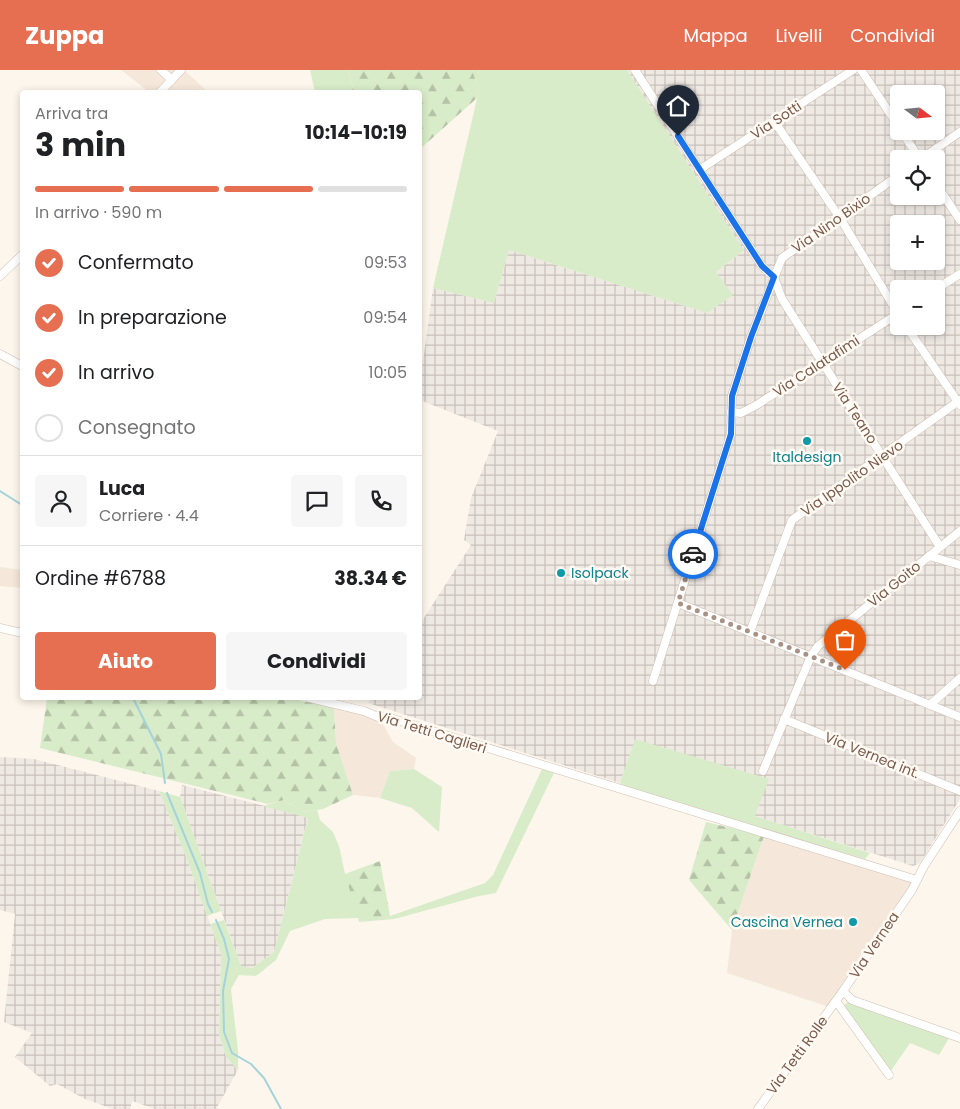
<!DOCTYPE html>
<html lang="it">
<head>
<meta charset="utf-8">
<style>
	:root { --surface:#fff; --page:#f6f6f6; --text:#202124; --muted:#757577; --line:#e0e0e0; --accent:#e76f51 }
	body { margin:0; font-family:Poppins,sans-serif; background:var(--page); color:var(--text); height:100vh; display:flex; flex-direction:column; font-size:19px; white-space:nowrap }
	* { box-sizing:border-box; margin:0 }
	p { font-size:16px; color:var(--muted) }
	.icon { flex:none; width:28px; height:28px; fill:none; stroke:currentColor; stroke-width:2; stroke-linecap:round; stroke-linejoin:round }
	.map { position:relative; flex:1; overflow:hidden }
	.details { position:absolute; left:20px; top:20px; width:402px; height:610px; display:flex; flex-direction:column; background:var(--surface); border-radius:5px; box-shadow:0 2px 8px #0003 }
	.details>* { flex:none }
	.needle { width:32px; rotate:106deg }
	.fabs { position:absolute; left:890px; top:15px; display:grid; gap:10px }
	.fabs a { display:grid; place-items:center; width:55px; height:55px; border-radius:5px; background:var(--surface); box-shadow:0 2px 8px #0003; font-size:25px }
	.pin { position:absolute; display:grid; place-items:center; width:42px; height:42px; color:#fff; margin:-51px -21px; border-radius:50% 50% 50% 0; rotate:-45deg; box-shadow:0 0 5px #0007 }
	.pin .icon { rotate:45deg }
	.courier { position:absolute; display:grid; place-items:center; width:50px; height:50px; margin:-25px; border:4px solid #1a73e8; border-radius:50%; background:#fff; color:#222; box-shadow:0 1px 6px #0007 }
	.head em { font-style:normal; font-weight:700 }
	.head div { display:flex; flex-direction:column-reverse }
	.head { display:flex; align-items:center; justify-content:space-between; height:85px; padding:0 15px }
	h1 { font-size:32px; font-weight:700; line-height:38px }
	.bar { display:grid; grid-template-columns:repeat(4,1fr); gap:8px 5px; align-content:center; height:60px; padding:0 15px }
	.bar i { height:6px; border-radius:4px; background:var(--line) }
	.bar .on { background:var(--accent) }
	.bar p { grid-column:span 4 }
	.line { display:flex; align-items:center; gap:12px; padding:0 15px; border-top:1px solid var(--line) }
	.line div { flex:1 }
	.round { display:grid; place-items:center; flex:none; width:52px; height:52px; border-radius:5px; background:var(--page) }
	ol { padding:0 15px; list-style:none }
	li { display:flex; align-items:center; gap:15px; height:55px }
	li p { margin-inline-start:auto }
	li .icon { padding:5px; border-radius:50%; background:var(--accent); color:#fff; stroke-width:4 }
	li:last-child { color:var(--muted) }
	li i { width:28px; height:28px; border:2px solid var(--line); border-radius:50% }
	.button { display:flex; gap:10px; margin-top:auto; padding:10px 15px }
	.button a { flex:1; height:58px; border-radius:5px; background:var(--accent); color:#fff; font-size:20px; font-weight:700; line-height:58px; text-align:center }
	.button a+a { background:var(--page); color:var(--text) }
	header { display:flex; align-items:center; gap:30px; box-sizing:border-box; height:70px; padding:0 25px; background:var(--accent); color:#fff }
	header strong { font-size:24px }
	nav { display:flex; gap:28px; margin-inline-start:auto; font-size:18px }
	.map>svg:first-child { display:block }
	.residential { fill:#f5e8da }
	.industrial { fill:url(#industrial-grid); fill-rule:evenodd }
	.grass { fill:#d8ecc9 }
	.forest { fill:url(#forest-firs) }
	.lines { fill:none; stroke-linecap:round; stroke-linejoin:round }
	.stream { stroke:#a5d3da; stroke-width:2 }
	.minor-casing { stroke:#d1beb0; stroke-width:9 }
	.minor { stroke:#fff; stroke-width:8 }
	.done { stroke:#a89285; stroke-width:5; stroke-dasharray:0 9 }
	.route { stroke:#1a73e8; stroke-width:6 }
	.culture-dot { fill:#0f9aa8; stroke:#fffaf3; stroke-width:2 }
	.labels { text-anchor:middle; dominant-baseline:central; stroke-width:5; stroke-linejoin:round; paint-order:stroke }
	.street-label { font-size:14px; fill:#7a5c4d; stroke:#fffaf3 }
	.culture-label { font-size:14px; fill:#0d838f; stroke:#fffaf3 }
</style>
</head>
<body>
<header>
<strong>Zuppa</strong>
<nav><a>Mappa</a><a>Livelli</a><a>Condividi</a></nav>
</header>
<div class="map">
<svg width="960" height="1039" viewBox="0 0 960 1039">
	<defs>
		<pattern id="industrial-grid" width="8" height="8" patternUnits="userSpaceOnUse" patternTransform="scale(1.25)"><rect width="8" height="8" fill="#efe9e4"/><path d="M0 4h8M4 0v8" fill="none" stroke="#c7c0bb"/></pattern>
		<pattern id="forest-firs" width="22" height="20" patternUnits="userSpaceOnUse" patternTransform="scale(1.25)"><rect width="22" height="20" fill="#d8ecc9"/><path d="M5 1l3.5 6h-7zM16 11l3.5 6h-7z" fill="#b4c2a5"/></pattern>
	</defs>
	<rect width="100%" height="100%" fill="#fdf6ec"/>
	<g class="residential">
		<polygon points="121,0 184,0 208,22 172,22 164,15 157,22 149,22"/>
		<polygon points="0,497 22,500 22,518 0,516"/>
		<polygon points="334,638 379,647 393,672 416,688 414,699 390,701 380,728 353,725 336,673"/>
		<polygon points="764,766 911,811 911,815 829,937 727,903 732,860"/>
	</g>
	<g class="industrial">
		<path d="M627 0H960V729L920 793 913 796 755 746 768 709 635 670 620 713 368 633 372 628H420V554L471 475 464 470 471 428 498 361 420 330V313L433 218 494 233 509 180 707 243 716 202 743 181ZM899 24H936V61H899ZM899 89H936V126H899ZM899 154H936V191H899ZM899 219H936V256H899Z"/>
		<polygon points="0,687 34,689 159,721 188,792 221,884 219,964 226,987 238,1000 216,1039 155,1039 132,1031 130,1039 113,1039 85,1029 57,1014 50,1016 15,987 32,963 4,952 15,844 0,840"/>
		<polygon points="182,715 308,747 274,882 252,898 241,896 180,727"/>
	</g>
	<g class="grass">
		<polygon points="310,0 348,0 353,16 352,22 315,22"/>
		<polygon points="472,0 627,0 744,180 716,202 733,225 707,243 509,180 494,233 433,218 479,20"/>
		<polygon points="635,669 769,709 755,746 870,783 865,789 631,720 620,713"/>
		<polygon points="414,699 442,717 439,762 412,738 380,728 390,701"/>
		<polygon points="542,699 554,703 496,823 479,826 394,849 359,852 358,848 325,849 290,861 276,890 256,906 239,905 231,919 238,981 238,1000 226,987 219,964 221,884 210,854 224,850 241,896 252,898 274,882 308,748 263,736 284,730 304,742 317,740 320,750 333,762 339,776 345,804 390,846 485,813 493,805"/>
		<polygon points="159,721 180,727 221,841 207,846 188,792"/>
		<polygon points="848,932 949,968 939,985 910,973 890,1002 843,936"/>
	</g>
	<g class="forest">
		<polygon points="348,0 472,0 479,20 477,28 420,79 420,22 352,22 353,16"/>
		<polygon points="47,628 289,628 334,638 336,673 353,725 323,739 304,742 284,730 268,734 40,678"/>
		<polygon points="706,752 764,766 732,860 689,810"/>
		<polygon points="380,791 390,846 358,848 345,804"/>
	</g>
	<g class="lines">
		<g class="stream">
			<polyline points="0,421 22,435"/>
			<polyline points="133,628 161,684 165,713"/>
			<polyline points="167,723 200,803 208,834 212,842"/>
			<polyline points="216,850 224,869 229,889 223,921 224,962 232,983 251,994 264,1008 281,1039"/>
		</g>
		<defs>
			<g id="minor">
				<polyline points="161,0 172,10"/>
				<polyline points="635,0 762,196 774,207 782,229 940,477"/>
				<polyline points="861,0 899,57"/>
				<polyline points="160,22 181,0"/>
				<polyline points="774,51 840,148 899,245"/>
				<polyline points="901,61 920,89"/>
				<polyline points="921,89 960,62"/>
				<polyline points="699,100 853,0"/>
				<polyline points="936,114 960,150"/>
				<polyline points="0,206 22,185"/>
				<polyline points="936,219 960,204"/>
				<polyline points="906,256 960,335"/>
				<polyline points="0,284 22,296"/>
				<polyline points="731,342 741,343 755,336 899,243"/>
				<polyline points="929,486 960,495"/>
				<polyline points="678,533 960,647"/>
				<polyline points="0,558 22,563"/>
				<polyline points="750,562 792,450 960,330"/>
				<polyline points="653,611 731,364 732,326 751,267 782,188 899,105"/>
				<polyline points="310,628 364,641 378,647 387,647 917,810"/>
				<polyline points="930,635 960,608"/>
				<polyline points="784,649 960,721"/>
				<polyline points="763,701 811,586 818,576 960,461"/>
				<polyline points="843,921 852,930 960,968"/>
				<polyline points="836,931 889,1005"/>
				<polyline points="758,1039 843,921 912,820 924,796 960,741"/>
			</g>
		</defs>
		<use href="#minor" class="minor-casing"/>
		<use href="#minor" class="minor"/>
	</g>
	<g class="lines">
		<polyline class="done" points="693,484 678,533 845,600"/>
		<polyline class="route" points="678,66 762,196 774,207 751,267 732,326 731,364 693,484"/>
	</g>
	<g class="culture-dot">
		<circle cx="807" cy="371" r="5"/>
		<circle cx="561" cy="503" r="5"/>
		<circle cx="853" cy="852" r="5"/>
	</g>
	<g class="labels">
		<g class="street-label">
			<text transform="translate(776 50) rotate(-33)">Via Sotti</text>
			<text transform="translate(831 153) rotate(-35)">Via Nino Bixio</text>
			<text transform="translate(816 296) rotate(-33)">Via Calatafimi</text>
			<text transform="translate(855 343) rotate(57)">Via Teano</text>
			<text transform="translate(852 408) rotate(-35)">Via Ippolito Nievo</text>
			<text transform="translate(894 514) rotate(-39)">Via Goito</text>
			<text transform="translate(432 662) rotate(17)">Via Tetti Caglieri</text>
			<text transform="translate(872 685) rotate(22)">Via Vernea int.</text>
			<text transform="translate(874 875) rotate(-56)">Via Vernea</text>
			<text transform="translate(797 985) rotate(-54)">Via Tetti Rolle</text>
		</g>
		<g class="culture-label">
			<text x="807" y="387">Italdesign</text>
			<text x="571" y="503" text-anchor="start">Isolpack</text>
			<text x="843" y="852" text-anchor="end">Cascina Vernea</text>
		</g>
	</g>
</svg>
<div class="fabs">
<a><svg class="needle" viewBox="-14 -14 28 28"><path d="M0-13l5 13h-10z" fill="#e53935"/><path d="M0 13l5-13h-10z" fill="#757577"/></svg></a>
<a><svg class="icon" aria-label="locate" viewBox="0 0 24 24"><circle cx="12" cy="12" r="6"/><path d="M12 2v4M12 18v4M2 12h4M18 12h4"/></svg></a>
<a>+</a>
<a>−</a>
</div>
<div class="pin" style="left:845px;top:600px;background:#ea580c"><svg class="icon" aria-label="bag" viewBox="0 0 24 24"><path d="M5 8h14l-1 12H6zM9 8a3 3 0 0 1 6 0"/></svg></div>
<div class="pin" style="left:678px;top:66px;background:#1f2937"><svg class="icon" aria-label="home" viewBox="0 0 24 24"><path d="M3 11l9-7 9 7M6 9v11h12V9"/></svg></div>
<div class="courier" style="left:693px;top:484px"><svg class="icon" aria-label="car" viewBox="0 0 24 24"><path d="M5 17H2v-5l4-1 3-4h7l3 4 3 1v5h-3M9 17h6M6 11h13"/><circle cx="7" cy="17" r="2"/><circle cx="17" cy="17" r="2"/></svg></div>
<section class="details">
<div class="head"><div><h1>3 min</h1><p>Arriva tra</p></div><em>10:14–10:19</em></div>
<div class="bar"><i class="on"></i><i class="on"></i><i class="on"></i><i></i><p>In arrivo · 590 m</p></div>
<ol>
<li><svg class="icon" aria-label="check" viewBox="0 0 24 24"><path d="M5 12l5 5 9-10"/></svg>Confermato<p>09:53</p></li>
<li><svg class="icon" aria-label="check" viewBox="0 0 24 24"><path d="M5 12l5 5 9-10"/></svg>In preparazione<p>09:54</p></li>
<li><svg class="icon" aria-label="check" viewBox="0 0 24 24"><path d="M5 12l5 5 9-10"/></svg>In arrivo<p>10:05</p></li>
<li><i></i>Consegnato</li>
</ol>
<div class="line" style="height:90px"><a class="round"><svg class="icon" aria-label="person" viewBox="0 0 24 24"><circle cx="12" cy="8" r="4"/><path d="M4 21q1-7 8-7t8 7"/></svg></a><div><b>Luca</b><p>Corriere · 4.4</p></div><a class="round"><svg class="icon" aria-label="chat" viewBox="0 0 24 24"><path d="M4 5h16v11H9l-5 4z"/></svg></a><a class="round"><svg class="icon" aria-label="phone" viewBox="0 0 24 24"><path d="M5 4h4l2 5-3 2q2 4 5 5l2-3 5 2v4C11 20 4 13 5 4z"/></svg></a></div>
<div class="line" style="height:65px"><div>Ordine #6788</div><b>38.34 €</b></div>
<div class="button"><a>Aiuto</a><a>Condividi</a></div>
</section>
</div>
</body>
</html>
